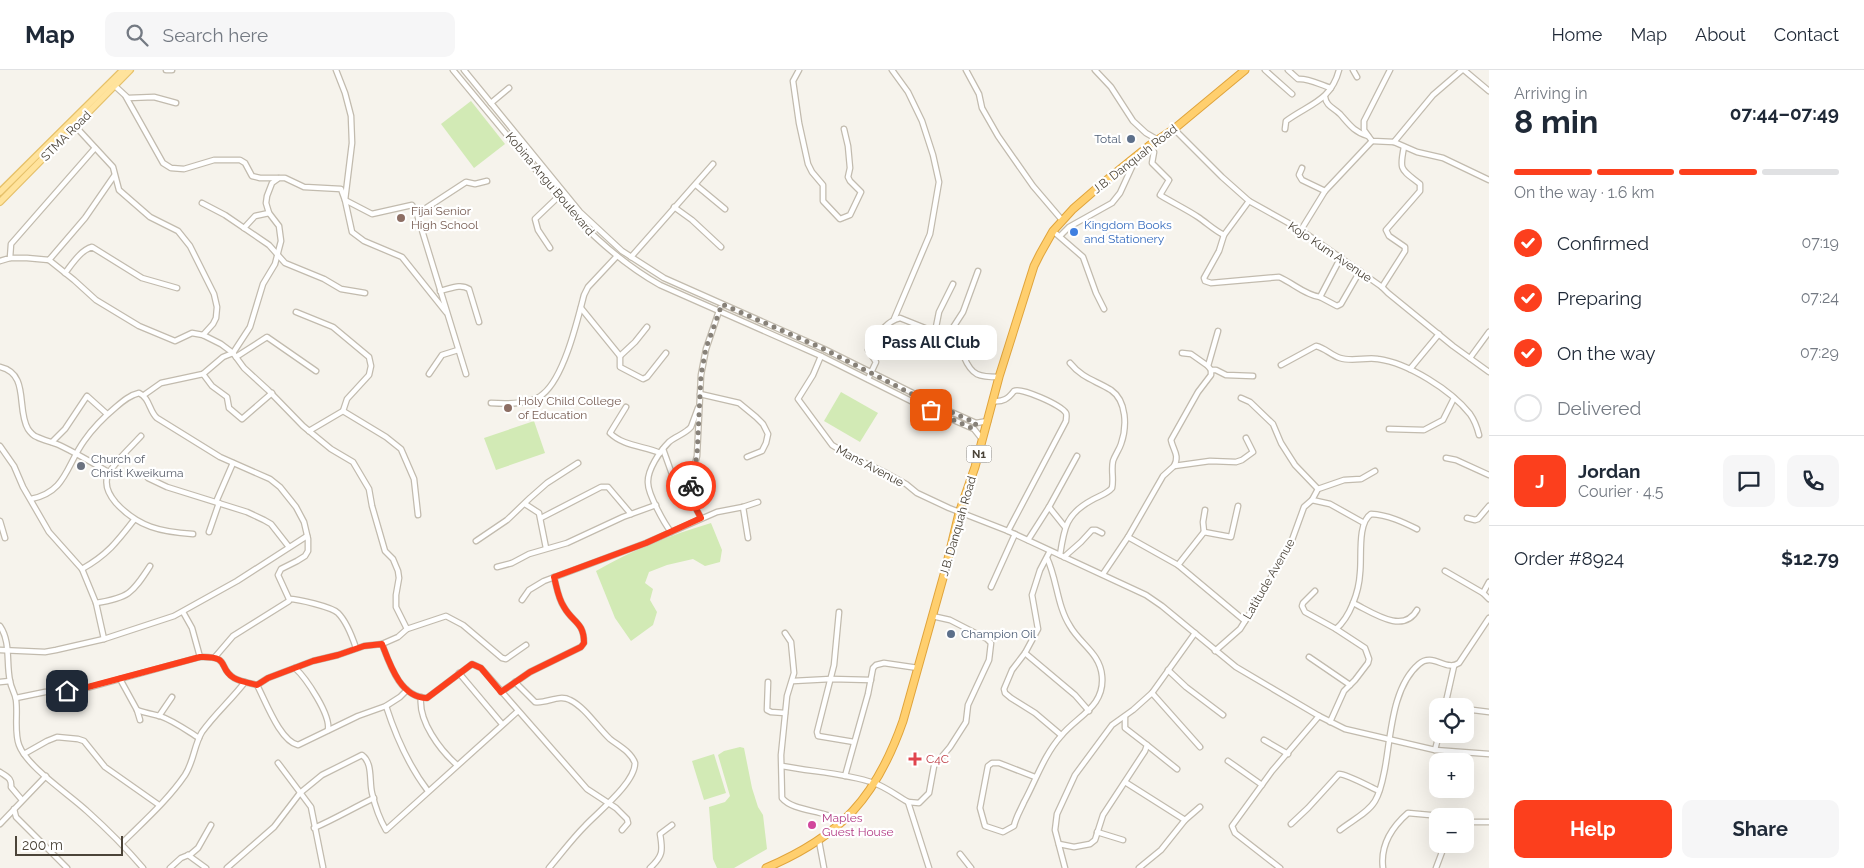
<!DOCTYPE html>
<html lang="en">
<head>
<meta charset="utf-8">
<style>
	:root { --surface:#fff; --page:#f6f6f7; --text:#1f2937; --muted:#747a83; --line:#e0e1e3; --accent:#fc3f1d }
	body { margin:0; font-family:Raleway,sans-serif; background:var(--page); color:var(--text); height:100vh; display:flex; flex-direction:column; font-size:19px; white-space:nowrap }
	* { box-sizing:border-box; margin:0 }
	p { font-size:16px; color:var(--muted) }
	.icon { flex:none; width:28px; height:28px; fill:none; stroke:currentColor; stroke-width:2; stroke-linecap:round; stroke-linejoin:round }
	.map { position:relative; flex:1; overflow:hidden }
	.details { display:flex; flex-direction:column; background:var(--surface); width:375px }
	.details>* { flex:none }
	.tools { position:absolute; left:1429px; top:628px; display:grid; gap:10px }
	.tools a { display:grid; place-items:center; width:45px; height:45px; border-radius:10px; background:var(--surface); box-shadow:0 5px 20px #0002; font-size:25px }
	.scale { position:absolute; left:15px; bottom:12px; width:108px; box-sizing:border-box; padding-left:5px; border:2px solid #4b4439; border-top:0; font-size:14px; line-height:18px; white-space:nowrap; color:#4b4439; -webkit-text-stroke:4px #fff; paint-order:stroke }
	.pin { position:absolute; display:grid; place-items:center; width:42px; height:42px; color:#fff; margin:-21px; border-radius:10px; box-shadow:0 2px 8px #0006 }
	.courier { position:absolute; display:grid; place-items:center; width:50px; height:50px; margin:-25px; border:4px solid #fc3f1d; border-radius:50%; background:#fff; color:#222; box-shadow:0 1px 6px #0007 }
	.bubble { position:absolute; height:35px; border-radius:10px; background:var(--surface); box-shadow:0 5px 20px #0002; font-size:16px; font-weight:700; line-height:35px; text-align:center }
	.summary em { font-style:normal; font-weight:700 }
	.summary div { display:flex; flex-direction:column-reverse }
	.summary { display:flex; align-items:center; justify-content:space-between; height:85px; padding:0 25px }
	h1 { font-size:32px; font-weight:700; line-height:38px }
	.bar { display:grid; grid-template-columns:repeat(4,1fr); gap:8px 5px; align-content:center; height:60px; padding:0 25px }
	.bar i { height:6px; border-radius:4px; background:var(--line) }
	.bar .on { background:var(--accent) }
	.bar p { grid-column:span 4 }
	.line { display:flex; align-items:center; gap:12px; padding:0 25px; border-top:1px solid var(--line) }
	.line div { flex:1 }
	.round { display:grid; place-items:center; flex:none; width:52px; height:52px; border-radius:10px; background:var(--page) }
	ol { padding:0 25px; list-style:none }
	li { display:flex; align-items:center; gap:15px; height:55px }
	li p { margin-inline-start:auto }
	li .icon { padding:5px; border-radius:50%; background:var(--accent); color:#fff; stroke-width:4 }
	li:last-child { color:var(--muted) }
	li i { width:28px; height:28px; border:2px solid var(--line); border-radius:50% }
	.cta { display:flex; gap:10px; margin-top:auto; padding:10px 25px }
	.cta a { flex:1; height:58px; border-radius:10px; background:var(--accent); color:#fff; font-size:20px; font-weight:700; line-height:58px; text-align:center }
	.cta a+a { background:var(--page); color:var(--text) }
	header { display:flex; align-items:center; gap:30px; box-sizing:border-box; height:70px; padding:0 25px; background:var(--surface); border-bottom:1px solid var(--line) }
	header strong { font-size:24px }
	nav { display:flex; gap:28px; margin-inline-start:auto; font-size:18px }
	.search { width:350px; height:45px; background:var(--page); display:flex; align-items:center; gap:12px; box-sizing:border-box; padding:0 18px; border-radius:10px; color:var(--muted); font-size:19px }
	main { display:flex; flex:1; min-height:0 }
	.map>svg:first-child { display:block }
	.green { fill:#d2eab5 }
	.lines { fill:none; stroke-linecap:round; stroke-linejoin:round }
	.minor-casing { stroke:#c2bbae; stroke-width:7 }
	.major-casing { stroke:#e6c16a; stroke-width:8 }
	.highway-casing { stroke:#e0a43c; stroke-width:9 }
	.minor { stroke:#fff; stroke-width:4.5 }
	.major { stroke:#ffe39c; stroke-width:5.5 }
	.highway { stroke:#ffcf6e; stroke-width:7 }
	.done { stroke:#878178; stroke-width:5; stroke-dasharray:0 9 }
	.route { stroke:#fc3f1d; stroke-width:6 }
	.service-dot { fill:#5c6f8a; stroke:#fff; stroke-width:2 }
	.education-dot { fill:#8d6e63; stroke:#fff; stroke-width:2 }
	.shop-dot { fill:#3f7fe0; stroke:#fff; stroke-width:2 }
	.worship-dot { fill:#6b7280; stroke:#fff; stroke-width:2 }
	.health-dot { fill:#e0444e; stroke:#fff; stroke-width:2 }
	.hotel-dot { fill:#d1479c; stroke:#fff; stroke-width:2 }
	.labels { text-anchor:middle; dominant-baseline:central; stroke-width:4.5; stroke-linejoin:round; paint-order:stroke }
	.shield { fill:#fff; stroke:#817c74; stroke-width:1 }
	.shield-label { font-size:11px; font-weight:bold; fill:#4b4439 }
	.street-label { font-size:12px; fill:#4b4439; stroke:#fff }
	.service-label { font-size:12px; fill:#4e5e75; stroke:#fff; text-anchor:end }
	.education-label { font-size:12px; fill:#785e54; stroke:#fff; text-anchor:start }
	.shop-label { font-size:12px; fill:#366cbe; stroke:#fff; text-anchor:start }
	.worship-label { font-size:12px; fill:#5b616d; stroke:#fff; text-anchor:start }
	.health-label { font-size:12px; fill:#be3a42; stroke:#fff; text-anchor:start }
	.hotel-label { font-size:12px; fill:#b23c85; stroke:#fff; text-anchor:start }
</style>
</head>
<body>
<header>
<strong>Map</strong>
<div class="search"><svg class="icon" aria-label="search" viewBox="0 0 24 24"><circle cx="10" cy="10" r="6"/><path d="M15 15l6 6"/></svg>Search here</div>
<nav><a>Home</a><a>Map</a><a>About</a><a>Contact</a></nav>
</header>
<main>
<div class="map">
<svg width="1489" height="798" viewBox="0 0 1489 798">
	<rect width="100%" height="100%" fill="#f6f3ec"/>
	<g class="green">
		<polygon points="471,31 505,74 474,98 441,54"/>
		<polygon points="841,322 878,343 860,372 824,351"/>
		<polygon points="534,351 545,383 496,400 484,368"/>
		<path d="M711 453 722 480 720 492 705 496 693 489 667 495 649 502 645 513 653 519 650 530 657 542 653 555 631 571 615 548 596 501C632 480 671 465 711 453Z"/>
		<polygon points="740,677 744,678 752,718 758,737 763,745 767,779 734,798 717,798 713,789 709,737 725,732 730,726 718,685 724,681"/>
		<polygon points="714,684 726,723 704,730 692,691"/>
	</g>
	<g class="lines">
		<defs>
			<g id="minor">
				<polyline points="166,0 172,0"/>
				<polyline points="336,0 345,23 351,46 352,73 345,130 352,162 364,171 402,187 446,242"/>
				<path d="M453 0 575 147C600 173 628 197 660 215L821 286 917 334 974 359 982 369"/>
				<polyline points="464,0 580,142 622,181 664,208 824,279 949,341 976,353 988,351"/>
				<polyline points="799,0 793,11 799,53 808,94 812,102 823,115 823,131 840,149 850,145 861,122 850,111 848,107 850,98 848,76 844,59"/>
				<polyline points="892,0 908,22 922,51 933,85 939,112 930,164 894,249"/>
				<polyline points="966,0 979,24 982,38 998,66 1033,116 1062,150"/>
				<polyline points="1095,0 1111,17 1133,51 1146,63 1158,70"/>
				<polyline points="1265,0 1292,24"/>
				<path d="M1288 0 1298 9C1309 8 1320 15 1331 18"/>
				<polyline points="1353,0 1357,7"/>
				<polyline points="1390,0 1364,51 1364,60 1372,71 1394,72 1433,25 1462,0"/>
				<polyline points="1464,0 1489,21"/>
				<polyline points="115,16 128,28 154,27 176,33"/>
				<polyline points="126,27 163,93 171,98 184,99 214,90 240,90 245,93 252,106 260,108 278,108"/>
				<path d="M1325 27C1326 36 1334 38 1340 44 1349 54 1354 62 1368 66"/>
				<polyline points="491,33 509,18"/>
				<polyline points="76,57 113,97 119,120 150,147 178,161 190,176 214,224 217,237 216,248 213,254 203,265"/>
				<polyline points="1174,59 1222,107 1249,131 1301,160 1382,217 1388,223 1453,276 1489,302"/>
				<path d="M1285 59 1286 51C1309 34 1331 31 1339 0"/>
				<polyline points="1394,72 1417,82 1443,88 1489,110"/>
				<path d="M1150 75 1154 82 1152 93 1169 110 1160 125C1173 133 1186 139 1198 147 1207 153 1214 160 1224 165L1249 131"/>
				<polyline points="1302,98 1299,105 1302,110 1325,121"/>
				<polyline points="696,115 725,139"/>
				<polyline points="202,133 225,145 269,175 285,193 324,209 341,219 365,223"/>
				<polyline points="674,137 692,150 721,177"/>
				<polyline points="417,144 466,112 475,114 487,111"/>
				<polyline points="244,158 255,146 269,143"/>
				<polyline points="1301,160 1325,121 1372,71"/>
				<polyline points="1053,161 1083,187 1096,223 1104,239"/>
				<path d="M1224 165 1219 181 1204 208 1205 211 1211 213 1279 207C1293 213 1305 225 1320 227"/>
				<polyline points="1060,166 1069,157 1112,133 1120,123 1137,86"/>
				<polyline points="550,178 538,160 535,149 558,127"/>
				<polyline points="631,187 713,94"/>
				<polyline points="1341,187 1320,227 1337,236 1341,234 1360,201"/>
				<polyline points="10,188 27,188 49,190 85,148 114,106"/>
				<polyline points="49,190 74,210 96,230 139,256 175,271 192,263 203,265 221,274 233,283 244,298 268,320 303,356 331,379 353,392 369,419 372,436 385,481 393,489 398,501 399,508 396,525 396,537 407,559 398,567 382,574"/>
				<polyline points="0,191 10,188 11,174 95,78"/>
				<path d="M65 203C72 194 81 180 92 177L142 208 177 218"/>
				<path d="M1382 217 1405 181V177L1389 166 1386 160 1420 121V114C1401 99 1399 101 1404 77"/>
				<path d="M440 221C450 219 460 213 469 219L479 252"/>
				<polyline points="581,238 620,286 635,272 647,257"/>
				<polyline points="296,242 333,257 369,287 371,296 369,305 347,329 343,341"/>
				<polyline points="935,262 939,242 953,214"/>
				<polyline points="943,273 963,242 978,201"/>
				<polyline points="1182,283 1191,284 1208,296"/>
				<polyline points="620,286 620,297 643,309 647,307 666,283"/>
				<polyline points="821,286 813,305 798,329 832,375 850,386 886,403 906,414 917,423 949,438 1008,461 1146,525 1162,536 1236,597 1319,646 1345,659 1435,680 1489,684"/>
				<polyline points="236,287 267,267 316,301"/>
				<polyline points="1470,288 1489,262"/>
				<path d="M1281 295 1316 276C1325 278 1331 285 1340 288 1352 292 1366 287 1378 289 1408 293 1451 320 1470 344 1475 351 1477 357 1479 365"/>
				<path d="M0 297C30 304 16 339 28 359 30 362 34 366 37 367 43 370 52 372 59 375 76 383 93 393 110 403"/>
				<polyline points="1410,299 1439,264"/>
				<polyline points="1211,300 1216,300 1226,305 1253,306"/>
				<polyline points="429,304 442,285 458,280"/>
				<path d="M868 309 876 292 868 280C877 267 884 252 900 248L935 262 952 281 964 287C972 306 979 307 999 307"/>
				<polyline points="272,323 242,349 229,338 227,327 212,316 203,304 223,287 233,283 250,257 263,214 275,194 281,171 279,156 269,143 266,133 267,126 272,113 279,108 285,108 304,117 341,119 345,130 372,144 412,135 417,144 466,304"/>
				<polyline points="700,324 739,333 756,347 763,354 768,364 766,373 762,381 747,387"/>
				<polyline points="144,325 161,313 203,304"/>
				<polyline points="1241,328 1250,332 1273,354 1281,373 1295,395 1318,419"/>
				<path d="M993 331C1003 332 1008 329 1014 321 1021 317 1061 335 1066 343 1067 345 1066 349 1066 351L1008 461"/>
				<path d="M491 333C506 334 531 335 543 324 564 307 577 252 584 225L588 217 617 186"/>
				<path d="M626 337 610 363C623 376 644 376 660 383"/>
				<polyline points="1389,359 1424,360 1443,350 1454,328"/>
				<polyline points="309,361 343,341 386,367 401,379 414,409 418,445"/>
				<path d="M141 366C132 376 110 396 107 408 105 417 110 426 116 433 138 457 161 462 193 464"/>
				<polyline points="52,372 65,359 87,326 107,344"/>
				<polyline points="0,376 14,396 23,417 49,462 82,499 96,533 104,569"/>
				<polyline points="663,379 673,407"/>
				<polyline points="1446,388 1456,390 1489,405"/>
				<path d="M1174 396C1180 385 1173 380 1171 370L1198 322 1211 305V300L1208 296 1218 261"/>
				<polyline points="148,408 167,417 247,442 264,450 271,454 289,477"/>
				<path d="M31 429C66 422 66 396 84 371 93 358 104 347 116 337 123 331 130 325 139 323 150 328 149 341 157 348L220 387 270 409 280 417 296 437 304 452 308 469V481L305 486 297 491 281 499 278 505 289 529V531L233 566 215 587"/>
				<polyline points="1312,430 1330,434 1364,453"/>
				<polyline points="216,432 233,393"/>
				<polyline points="525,434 539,443 546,478"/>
				<polyline points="743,437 748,468"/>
				<polyline points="541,448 601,417 608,417 631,444"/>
				<polyline points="701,448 694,435 691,409 697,386 701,305 706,279 720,238"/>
				<polyline points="1467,448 1475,450 1478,449 1489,436"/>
				<polyline points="0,451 5,468"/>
				<polyline points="1065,457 1049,437 1077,386"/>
				<polyline points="209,462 219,433"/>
				<path d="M671 462C664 453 648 424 648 413 647 400 660 381 669 372 676 366 685 364 691 357L698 338"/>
				<polyline points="1204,462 1203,452 1205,440"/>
				<polyline points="1128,467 1178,495 1245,551"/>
				<polyline points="1028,470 1049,437"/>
				<polyline points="476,471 507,450 530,428 547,413 578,393"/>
				<polyline points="1050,481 1040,500 1032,525 1038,559 1025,583 1012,600 1004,619 1005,623 1011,628 1035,643 1061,665"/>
				<path d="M1060 485C1064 458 1066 444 1092 430 1099 426 1107 424 1112 418 1114 409 1111 400 1113 391 1115 385 1119 380 1121 374 1127 357 1127 331 1111 320 1095 310 1083 309 1070 293"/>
				<polyline points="1064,487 1081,472 1092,460 1096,460 1102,463"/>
				<polyline points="1178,495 1204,462 1231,467 1238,436"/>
				<polyline points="497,497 512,493 529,484 567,473 623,447 656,435"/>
				<path d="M82 499C107 485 117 472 134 450"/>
				<polyline points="1445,501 1483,523 1489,529"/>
				<polyline points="1103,504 1128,467 1163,406 1174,396 1210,391 1236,392 1242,390 1253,382 1246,368"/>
				<polyline points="991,517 1015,464"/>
				<polyline points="1315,521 1303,533 1302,536 1305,542 1336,559"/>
				<polyline points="1483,523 1489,512"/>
				<path d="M289 529C298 529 332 537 338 543 347 552 352 566 356 578"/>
				<polyline points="522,530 529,520 544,511 646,473 717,442 743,437 758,432"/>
				<path d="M96 533C128 528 132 524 150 496"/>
				<path d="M1353 533C1372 542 1403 565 1417 540"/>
				<polyline points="183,542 192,558 200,587"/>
				<polyline points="839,542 834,595 817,662 818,666 854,672"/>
				<path d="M0 556C11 572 6 593 10 611 11 618 15 623 16 630 18 644 14 662 19 675 27 697 69 724 87 741 107 759 126 778 143 798"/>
				<polyline points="407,559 446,546 463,555 502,588 506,589 526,575"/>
				<path d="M785 563 791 572 794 603 787 626 781 685 782 728C791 739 813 740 827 745 832 747 836 750 841 752"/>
				<polyline points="0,580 45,582 56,580 104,569 174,546 237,511 307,466"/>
				<polyline points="1215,581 1240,559 1254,537 1292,470 1304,437 1312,430 1318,419 1344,410 1361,409 1375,401"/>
				<polyline points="1025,583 1075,625 1089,641"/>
				<polyline points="1309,587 1350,615"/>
				<path d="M295 598C306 608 331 645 328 660"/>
				<polyline points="1168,600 1186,617 1223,645"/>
				<polyline points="459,603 502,654"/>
				<polyline points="120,609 137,640 140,650"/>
				<polyline points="793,611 831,609 871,610"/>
				<polyline points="0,612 10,611"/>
				<path d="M515 612 535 632C546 634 559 624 570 630 586 638 597 657 610 669 619 676 631 682 635 693 635 713 598 742 585 756 572 769 561 784 549 798"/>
				<polyline points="768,612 767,640 771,642 785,643"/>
				<path d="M257 615C266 632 280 671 298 675L358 646 386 636 400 627 407 620"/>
				<path d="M501 622 530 602 581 577 584 573C584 552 573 553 564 537 558 528 557 518 554 507"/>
				<polyline points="1152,623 1200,677"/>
				<path d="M421 627C418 651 440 680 457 695"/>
				<path d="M16 628 45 622 80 620 200 587C232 586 217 598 234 608 241 612 250 613 257 615L268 608 313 591 338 585 364 576 382 574C390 595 400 627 427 628L472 594 481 598 587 719 616 738 627 749 628 753 622 760"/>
				<path d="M386 636C396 667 408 695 428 721"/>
				<polyline points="1445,636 1454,596"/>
				<polyline points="1465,639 1489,642"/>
				<path d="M137 640C145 643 152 644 160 646 174 651 186 660 199 668"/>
				<polyline points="159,646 172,627"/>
				<path d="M1330 652 1344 621 1355 610 1368 593 1369 589 1365 578 1336 559C1350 547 1359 522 1360 503 1362 488 1357 453 1371 444 1388 445 1403 452 1417 459"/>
				<polyline points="1264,670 1288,684"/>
				<polyline points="1147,675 1177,699"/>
				<polyline points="1435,680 1439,664"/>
				<polyline points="24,684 47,671 57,667 78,669 84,671 105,697 159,735"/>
				<polyline points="1228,691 1262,715"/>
				<polyline points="278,693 311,737 323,797"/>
				<path d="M782 696C813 702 845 703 874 713 886 717 897 726 908 732L929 798"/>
				<path d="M0 702C7 707 12 708 11 717L22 730"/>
				<polyline points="845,706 868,624 873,598 876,595 884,593 918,598"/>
				<path d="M1035 707 999 693H992L988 696 980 738 985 756 1003 762 1014 756C1016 747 1020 741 1024 732 1036 710 1044 685 1061 666 1077 646 1105 637 1102 606 1100 583 1080 574 1070 556 1057 536 1057 509 1047 488"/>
				<polyline points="1125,712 1185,750"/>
				<polyline points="908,732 919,733 929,723 934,696 950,677 966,652 968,635 989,590 991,573 987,569 950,550 932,546"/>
				<polyline points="14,739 16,747 67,798"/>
				<polyline points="1465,752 1489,752"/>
				<polyline points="0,754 46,706"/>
				<path d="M1291 754 1308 738 1339 704C1347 704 1370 717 1379 721"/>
				<path d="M314 758C335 749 353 738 374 728"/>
				<path d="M1340 760C1351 751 1368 743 1375 731 1381 721 1383 708 1385 698 1391 665 1392 617 1419 594 1433 582 1446 602 1459 593L1489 548"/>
				<polyline points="1097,762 1123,770"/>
				<polyline points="819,771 824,798"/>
				<path d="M122 773C143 752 168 730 185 705 194 691 194 675 202 662 215 644 231 630 245 612"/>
				<polyline points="1059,774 1074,777 1090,774 1095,770 1103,745 1145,681 1147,675 1125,658 1125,647"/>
				<polyline points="960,784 971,798"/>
				<polyline points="188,785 206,798"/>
				<polyline points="170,798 181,788 191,784 198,778 211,755"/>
				<path d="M227 798 274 757 300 723 322 705 362 685C373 693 369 711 372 723 375 736 379 748 386 760L518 641"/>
				<path d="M650 798C663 786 663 781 660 764L672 755"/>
				<polyline points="1065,798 1055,760 1057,744 1075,705 1112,655 1133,640 1152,623 1195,563"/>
				<polyline points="1139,798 1161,780 1185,750 1200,737"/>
				<polyline points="1280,798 1235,763 1232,756 1272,701 1319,646"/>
				<path d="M1383 798C1380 775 1392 757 1408 743L1441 746"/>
				<polyline points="1436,798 1445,774"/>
			</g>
			<g id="major">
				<polyline points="0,122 123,0"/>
				<polyline points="0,132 130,0"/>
			</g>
			<path id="highway" d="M766 798C841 766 876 728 903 651L945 501 959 443 975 397 999 307 1034 196 1040 184 1053 161 1073 139 1103 113 1150 75 1174 59 1245 0"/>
		</defs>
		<use href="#minor" class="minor-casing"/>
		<use href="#major" class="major-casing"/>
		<use href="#highway" class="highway-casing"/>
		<use href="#minor" class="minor"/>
		<use href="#major" class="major"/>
		<use href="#highway" class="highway"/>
	</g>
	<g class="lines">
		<polyline class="done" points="691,416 691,409 697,386 701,305 706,278 722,234 824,279 920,328 976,353 974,359 931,340"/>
		<path class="route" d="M67 621H73L200 587C232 586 217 598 234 608 241 612 250 613 257 615L268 608 313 591 338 585 364 576 382 574C390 595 401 628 427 628L472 594 481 598 501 622 530 602 581 577 584 573C584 552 573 553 564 537 558 528 557 518 554 507L646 473 701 448 694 435 691 416"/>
	</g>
	<g class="service-dot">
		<circle cx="1131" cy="69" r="5"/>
		<circle cx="951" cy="564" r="5"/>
	</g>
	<g class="education-dot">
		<circle cx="401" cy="148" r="5"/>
		<circle cx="508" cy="338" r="5"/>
	</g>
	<circle class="shop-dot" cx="1074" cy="162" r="5"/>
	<circle class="worship-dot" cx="81" cy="396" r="5"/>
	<path class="health-dot" d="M912.5 681.5h5v5h5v5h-5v5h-5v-5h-5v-5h5z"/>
	<circle class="hotel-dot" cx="812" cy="755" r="5"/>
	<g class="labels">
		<rect class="shield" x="966.5" y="375.5" width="25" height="17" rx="4"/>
		<g class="shield-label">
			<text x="979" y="384">N1</text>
		</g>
		<g class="street-label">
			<text transform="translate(66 66) rotate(-45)">STMA Road</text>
			<text transform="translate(1135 89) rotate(-38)">J.B. Danquah Road</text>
			<text transform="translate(550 114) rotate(50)">Kobina Angu Boulevard</text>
			<text transform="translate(1330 182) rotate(34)">Kojo Kum Avenue</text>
			<text transform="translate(870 396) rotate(28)">Mans Avenue</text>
			<text transform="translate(958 456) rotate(-74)">J.B. Danquah Road</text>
			<text transform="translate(1269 509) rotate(-60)">Latitude Avenue</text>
		</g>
		<g class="service-label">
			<text x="1121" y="69">Total</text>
			<text x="961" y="564" text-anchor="start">Champion Oil</text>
		</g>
		<g class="education-label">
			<text x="411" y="141">Fijai Senior<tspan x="411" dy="14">High School</tspan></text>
			<text x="518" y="331">Holy Child College<tspan x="518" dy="14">of Education</tspan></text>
		</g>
		<g class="shop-label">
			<text x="1084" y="155">Kingdom Books<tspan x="1084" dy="14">and Stationery</tspan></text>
		</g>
		<g class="worship-label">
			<text x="91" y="389">Church of<tspan x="91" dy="14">Christ Kweikuma</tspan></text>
		</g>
		<g class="health-label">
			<text x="926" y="689">C4C</text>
		</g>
		<g class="hotel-label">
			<text x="822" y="748">Maples<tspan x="822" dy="14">Guest House</tspan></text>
		</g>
	</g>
</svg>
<div class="tools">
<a><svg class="icon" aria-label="locate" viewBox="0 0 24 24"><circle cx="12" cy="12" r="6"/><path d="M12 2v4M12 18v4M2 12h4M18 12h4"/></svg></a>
<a>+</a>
<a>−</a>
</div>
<div class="scale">200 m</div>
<div class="pin" style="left:931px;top:340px;background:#ea580c"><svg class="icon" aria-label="bag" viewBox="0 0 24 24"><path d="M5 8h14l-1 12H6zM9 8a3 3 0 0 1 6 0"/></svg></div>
<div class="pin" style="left:67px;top:621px;background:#1f2937"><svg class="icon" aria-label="home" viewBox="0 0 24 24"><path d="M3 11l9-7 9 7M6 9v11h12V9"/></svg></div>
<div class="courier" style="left:691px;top:416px"><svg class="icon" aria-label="bike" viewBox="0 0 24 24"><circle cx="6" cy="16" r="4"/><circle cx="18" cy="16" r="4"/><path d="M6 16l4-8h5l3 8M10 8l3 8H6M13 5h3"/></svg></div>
<div class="bubble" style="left:865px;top:255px;width:132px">Pass All Club</div>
</div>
<section class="details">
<div class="summary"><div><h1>8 min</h1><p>Arriving in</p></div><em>07:44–07:49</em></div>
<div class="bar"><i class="on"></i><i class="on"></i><i class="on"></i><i></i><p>On the way · 1.6 km</p></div>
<ol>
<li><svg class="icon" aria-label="check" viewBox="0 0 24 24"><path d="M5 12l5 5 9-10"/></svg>Confirmed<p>07:19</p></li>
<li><svg class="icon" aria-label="check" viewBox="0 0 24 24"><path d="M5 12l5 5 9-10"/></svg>Preparing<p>07:24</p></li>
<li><svg class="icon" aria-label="check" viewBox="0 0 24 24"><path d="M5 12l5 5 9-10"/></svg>On the way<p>07:29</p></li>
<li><i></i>Delivered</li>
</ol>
<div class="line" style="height:90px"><b class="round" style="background:var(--accent);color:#fff">J</b><div><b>Jordan</b><p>Courier · 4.5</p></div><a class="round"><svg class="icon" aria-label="chat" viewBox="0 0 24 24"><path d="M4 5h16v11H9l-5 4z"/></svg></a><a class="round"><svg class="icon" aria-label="phone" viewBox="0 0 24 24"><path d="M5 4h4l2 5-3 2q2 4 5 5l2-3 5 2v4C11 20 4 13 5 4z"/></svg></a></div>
<div class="line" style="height:65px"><div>Order #8924</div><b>$12.79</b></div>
<div class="cta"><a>Help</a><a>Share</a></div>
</section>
</main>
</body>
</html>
